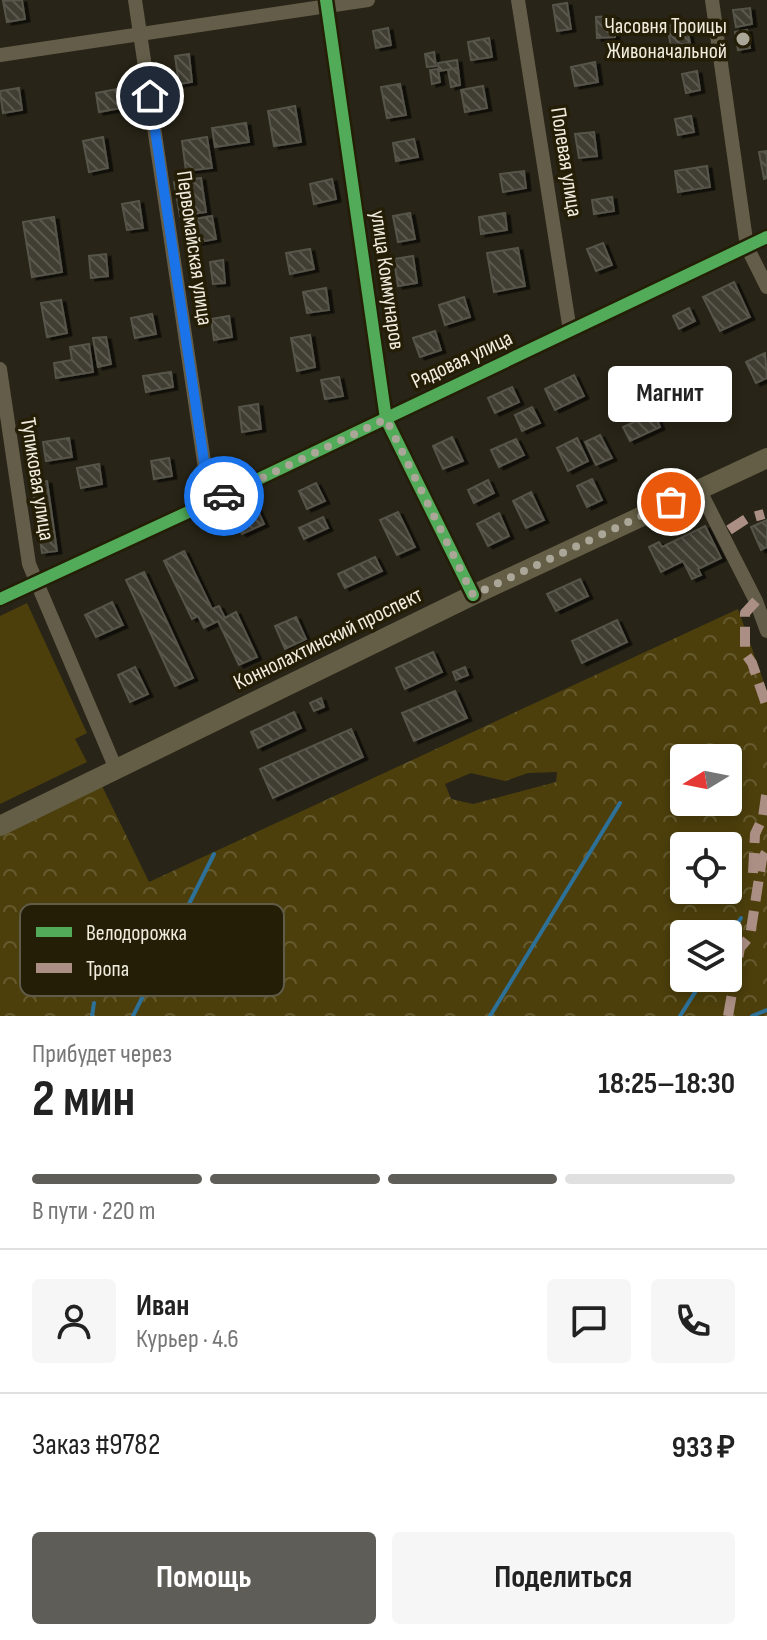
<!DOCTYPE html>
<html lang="ru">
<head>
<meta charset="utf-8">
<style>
	:root { --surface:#fff; --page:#f6f6f6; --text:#222; --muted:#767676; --line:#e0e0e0; --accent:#5f5d57 }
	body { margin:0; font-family:"Sofia Sans Condensed",sans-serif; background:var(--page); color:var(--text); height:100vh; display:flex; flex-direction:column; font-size:30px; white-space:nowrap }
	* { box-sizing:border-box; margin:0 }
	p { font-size:26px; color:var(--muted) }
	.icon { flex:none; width:44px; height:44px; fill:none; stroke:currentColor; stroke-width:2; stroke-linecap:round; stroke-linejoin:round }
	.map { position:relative; height:1016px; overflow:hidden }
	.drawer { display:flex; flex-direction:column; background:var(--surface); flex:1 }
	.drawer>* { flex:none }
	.needle { width:52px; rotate:260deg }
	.controls { position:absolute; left:670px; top:744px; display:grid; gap:16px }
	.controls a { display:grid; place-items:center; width:72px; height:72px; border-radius:8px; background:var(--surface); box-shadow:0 4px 12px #0003; font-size:40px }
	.pin { position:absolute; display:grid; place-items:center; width:68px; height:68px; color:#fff; margin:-34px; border:4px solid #fff; border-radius:50%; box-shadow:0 2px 8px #0007 }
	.courier { position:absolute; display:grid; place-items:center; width:80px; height:80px; margin:-40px; border:6px solid #1a73e8; border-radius:50%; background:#fff; color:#222; box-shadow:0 2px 10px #0007 }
	.bubble { position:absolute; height:56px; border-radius:8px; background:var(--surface); box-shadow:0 4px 12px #0003; font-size:26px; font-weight:700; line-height:56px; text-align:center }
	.summary em { font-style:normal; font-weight:700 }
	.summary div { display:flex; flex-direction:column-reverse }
	.summary { display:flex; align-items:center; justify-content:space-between; height:136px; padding:0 32px }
	h1 { font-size:52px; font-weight:700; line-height:60px }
	.bar { display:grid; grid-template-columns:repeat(4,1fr); gap:12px 8px; align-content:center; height:96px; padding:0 32px }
	.bar i { height:10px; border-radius:6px; background:var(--line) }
	.bar .current { background:var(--accent) }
	.bar p { grid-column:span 4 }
	.line { display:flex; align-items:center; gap:20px; padding:0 32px; border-top:2px solid var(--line) }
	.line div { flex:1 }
	.round { display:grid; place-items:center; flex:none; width:84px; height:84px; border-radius:8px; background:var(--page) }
	.primary-button { display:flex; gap:16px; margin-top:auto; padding:16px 32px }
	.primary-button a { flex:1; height:92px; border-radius:8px; background:var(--accent); color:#fff; font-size:32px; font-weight:700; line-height:92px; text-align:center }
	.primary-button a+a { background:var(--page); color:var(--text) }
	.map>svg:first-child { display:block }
	.forest { fill:url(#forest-crowns); fill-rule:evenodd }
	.green { fill:#4c3f0c }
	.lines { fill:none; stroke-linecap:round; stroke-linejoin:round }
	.stream { stroke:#2d7199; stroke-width:4 }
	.building { fill:url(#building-back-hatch); stroke:#57544a; stroke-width:2; filter:url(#shadow) }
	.minor { stroke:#635d49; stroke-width:14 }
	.secondary { stroke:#645e46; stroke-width:20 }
	.quiet { stroke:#ac8f84; stroke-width:10; stroke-dasharray:20 10; stroke-linecap:butt }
	.cycleway-casing { stroke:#241e07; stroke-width:17 }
	.cycleway { stroke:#51ab58; stroke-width:12 }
	.done { stroke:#aaa698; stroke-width:8; stroke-dasharray:0 14.4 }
	.route { stroke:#1a73e8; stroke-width:10 }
	.poi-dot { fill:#aaa698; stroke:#241e07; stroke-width:3 }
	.labels { text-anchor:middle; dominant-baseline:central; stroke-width:7; stroke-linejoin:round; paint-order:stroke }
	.poi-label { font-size:22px; fill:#f0ecde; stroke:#241e07; text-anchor:end }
	.street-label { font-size:22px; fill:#f0ecde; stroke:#241e07 }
	.key { fill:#241e07; stroke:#615c48; stroke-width:2 }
	.key-label { font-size:22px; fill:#f0ecde }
</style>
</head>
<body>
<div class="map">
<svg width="767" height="1016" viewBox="0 0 767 1016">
	<defs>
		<pattern id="forest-crowns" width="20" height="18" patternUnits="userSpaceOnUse" patternTransform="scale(2)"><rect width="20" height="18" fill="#4c3f0c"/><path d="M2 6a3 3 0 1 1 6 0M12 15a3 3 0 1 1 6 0" fill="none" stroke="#665b2f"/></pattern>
		<pattern id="building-back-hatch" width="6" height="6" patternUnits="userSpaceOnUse" patternTransform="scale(2)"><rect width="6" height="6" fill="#413d33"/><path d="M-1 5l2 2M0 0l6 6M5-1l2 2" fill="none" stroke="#5d5950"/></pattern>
		<filter id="shadow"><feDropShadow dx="4.5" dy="2.5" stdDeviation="0" flood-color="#0009"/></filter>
	</defs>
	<rect width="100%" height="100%" fill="#282417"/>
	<path class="forest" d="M738 609 767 691V1016H0V836L102 786 149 882ZM684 758H728V802H684ZM557 772 556 782 473 804 451 799 445 784 471 773 505 781 528 773ZM684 846H728V890H684ZM684 934H728V978H684Z"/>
	<polygon class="green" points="27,603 87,733 75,739 87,762 0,804 0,616"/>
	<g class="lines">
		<g class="stream">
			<polyline points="728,939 741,918"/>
			<polyline points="92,1016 94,1003"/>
			<polyline points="133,1016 214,854"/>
			<polyline points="490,1016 620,803"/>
			<polyline points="680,1016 704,978"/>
			<polyline points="752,1016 767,1010"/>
		</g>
	</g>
	<g class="building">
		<polygon points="22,0 25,19 7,22 3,1"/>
		<polygon points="567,3 571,29 557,31 553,5"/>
		<polygon points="750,8 752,24 736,27 733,10"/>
		<polygon points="614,16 615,37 597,38 596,17"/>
		<polygon points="686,23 690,43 671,46 667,26"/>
		<polygon points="388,28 391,45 376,48 373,31"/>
		<polygon points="747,30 750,48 738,50 735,32"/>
		<polygon points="489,38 492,57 471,60 468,42"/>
		<polygon points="434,52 436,66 427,67 425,54"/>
		<polygon points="189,54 192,82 179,84 175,56"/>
		<polygon points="457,60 458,68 439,71 438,63"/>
		<polygon points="595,62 598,82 575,86 571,67"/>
		<polygon points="458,68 460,85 451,87 448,70"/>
		<polygon points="438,69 440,82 432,84 430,70"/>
		<polygon points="697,71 700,90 686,93 682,74"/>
		<polygon points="400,84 406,115 387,118 381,87"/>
		<polygon points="483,86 487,108 465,112 461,90"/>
		<polygon points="19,88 22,110 3,113 0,91"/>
		<polygon points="123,88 127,107 99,112 96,93"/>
		<polygon points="295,106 301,142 274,146 268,111"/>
		<polygon points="691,116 694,132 678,135 675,119"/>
		<polygon points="246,123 249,142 215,147 212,128"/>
		<polygon points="594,132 597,156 579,158 575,134"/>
		<polygon points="103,137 108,168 89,172 83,141"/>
		<polygon points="207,137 212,168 186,171 182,141"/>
		<polygon points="414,139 418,157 396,161 393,143"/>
		<polygon points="767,151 767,178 764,179 759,152"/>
		<polygon points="707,166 710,187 678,192 675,171"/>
		<polygon points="524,171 526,188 503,192 500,174"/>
		<polygon points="201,178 206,212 180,216 174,182"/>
		<polygon points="332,179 336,199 314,204 310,184"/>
		<polygon points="612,197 614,211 594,214 592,200"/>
		<polygon points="139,201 143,228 127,230 122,204"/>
		<polygon points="410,213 415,239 398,242 393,216"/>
		<polygon points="505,213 507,230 481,234 479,217"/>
		<polygon points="212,216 216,239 188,244 184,221"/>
		<polygon points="54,217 62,272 32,277 23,222"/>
		<polygon points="603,243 612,265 596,271 587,249"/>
		<polygon points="518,248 525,286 494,292 487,253"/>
		<polygon points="310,249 314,269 290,274 286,253"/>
		<polygon points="106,254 108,276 91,278 89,256"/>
		<polygon points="413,256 417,283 398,286 394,259"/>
		<polygon points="223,260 225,283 213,284 210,262"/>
		<polygon points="734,282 750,317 720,331 703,297"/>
		<polygon points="326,288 329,310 307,313 303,292"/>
		<polygon points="464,297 470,317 445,325 439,305"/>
		<polygon points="61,300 67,333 47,337 41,303"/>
		<polygon points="689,308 695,321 679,329 673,316"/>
		<polygon points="152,314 156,334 135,338 131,318"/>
		<polygon points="229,316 232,337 214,340 211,319"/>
		<polygon points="435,331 441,350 420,357 413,338"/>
		<polygon points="310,335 315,367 297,371 291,338"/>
		<polygon points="106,337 111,364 98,367 93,338"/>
		<polygon points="89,344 93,372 56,378 54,363 72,360 70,347"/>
		<polygon points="765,353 767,378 756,383 746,362"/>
		<polygon points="712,370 721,389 697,400 688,381"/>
		<polygon points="171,372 173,387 146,392 143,376"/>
		<polygon points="574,375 584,396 555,410 545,389"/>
		<polygon points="339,377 343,396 325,399 321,380"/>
		<polygon points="512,387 519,402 495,413 488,398"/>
		<polygon points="674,393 682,410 666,418 658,400"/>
		<polygon points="258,404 261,429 242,432 239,407"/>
		<polygon points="532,407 540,423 522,431 515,415"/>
		<polygon points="654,413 660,427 630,441 623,427"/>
		<polygon points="600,435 612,458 596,465 585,442"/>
		<polygon points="452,437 463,461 443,469 433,446"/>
		<polygon points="69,438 72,457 46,461 43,442"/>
		<polygon points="577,438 588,461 568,471 557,448"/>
		<polygon points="516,439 524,455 499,467 491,450"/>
		<polygon points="169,458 172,476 154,479 151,461"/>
		<polygon points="99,464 102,484 81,488 77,468"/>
		<polygon points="592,479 602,500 587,507 577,486"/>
		<polygon points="488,480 494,493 474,503 468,490"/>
		<polygon points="47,481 57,551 42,553 32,483"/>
		<polygon points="316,483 325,501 307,509 299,491"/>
		<polygon points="531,492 544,520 526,528 513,501"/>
		<polygon points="254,502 264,524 242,534 232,512"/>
		<polygon points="398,512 415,547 397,555 380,520"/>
		<polygon points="499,513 509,536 488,546 477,524"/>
		<polygon points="323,517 328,528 304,539 299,528"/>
		<polygon points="767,520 767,547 761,550 751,527"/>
		<polygon points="705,526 721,558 698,569 701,575 692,579 683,561 661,572 649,547 659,542 662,547"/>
		<polygon points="184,551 212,609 219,606 225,618 236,612 257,657 239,665 218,621 204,628 198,616 192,619 164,561"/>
		<polygon points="375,557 382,571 345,588 338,574"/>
		<polygon points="144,572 193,678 175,686 126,580"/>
		<polygon points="580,579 588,596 556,611 547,594"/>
		<polygon points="112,602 123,625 96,637 85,615"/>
		<polygon points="296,617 306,639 285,649 275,626"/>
		<polygon points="617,620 627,642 582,663 572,641"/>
		<polygon points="433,652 442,672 405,689 396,668"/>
		<polygon points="135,667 148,694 130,702 118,675"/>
		<polygon points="465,667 468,675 456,680 453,672"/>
		<polygon points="455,691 467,718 414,741 402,713"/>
		<polygon points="321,698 324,707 314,711 310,703"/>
		<polygon points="294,712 301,728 258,748 251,732"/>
		<polygon points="351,729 363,757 273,798 260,769"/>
	</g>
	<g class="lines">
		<g class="minor">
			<polyline points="135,0 210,502"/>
			<polyline points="326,0 386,419 473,595"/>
			<polyline points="518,0 570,331"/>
			<polyline points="712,0 747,247 767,287"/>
			<polyline points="0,55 368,0"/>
			<polyline points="0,369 29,564 116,769"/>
			<polyline points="699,489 756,601 767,631"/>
			<polyline points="0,599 210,502 767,237"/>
		</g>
		<polyline class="secondary" points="0,826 473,595 767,458"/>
		<g class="quiet">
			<polyline points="729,530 746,519 764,514"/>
			<polyline points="756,601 745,613 745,653 752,663 767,707"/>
			<polyline points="753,873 755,834 763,817 767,789"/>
			<polyline points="728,1016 740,948 750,936 762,859 767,851"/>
		</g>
		<defs>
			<g id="cycleway">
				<polyline points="326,0 386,419 473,595"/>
				<polyline points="0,599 210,502 767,237"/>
			</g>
		</defs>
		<use href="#cycleway" class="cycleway-casing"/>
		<use href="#cycleway" class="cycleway"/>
	</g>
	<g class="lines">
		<polyline class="done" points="224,496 386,419 473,595 671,502"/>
		<polyline class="route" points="150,96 210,502 224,496"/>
	</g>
	<circle class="poi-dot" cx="743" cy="39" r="8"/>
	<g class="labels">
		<g class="poi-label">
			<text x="727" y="26">Часовня Троицы<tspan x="727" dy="25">Живоначальной</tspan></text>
		</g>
		<g class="street-label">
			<text transform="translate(566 162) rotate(81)">Полевая улица</text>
			<text transform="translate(194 248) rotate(82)">Первомайская улица</text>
			<text transform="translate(387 280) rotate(82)">улица Коммунаров</text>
			<text transform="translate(462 360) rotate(-25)">Рядовая улица</text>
			<text transform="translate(37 479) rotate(81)">Тупиковая улица</text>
			<text transform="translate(328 639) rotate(-26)">Коннолахтинский проспект</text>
		</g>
	</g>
	<rect x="20" y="904" width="264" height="92" rx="12" class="key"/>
	<rect x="36" y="927" width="36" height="10" fill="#51ab58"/>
	<rect x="36" y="963" width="36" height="10" fill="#ac8f84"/>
	<g class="key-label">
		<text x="86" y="940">Велодорожка</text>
		<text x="86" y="976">Тропа</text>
	</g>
</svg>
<div class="controls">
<a><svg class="needle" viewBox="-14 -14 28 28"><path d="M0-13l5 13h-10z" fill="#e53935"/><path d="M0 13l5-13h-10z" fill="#767676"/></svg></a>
<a><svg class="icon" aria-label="locate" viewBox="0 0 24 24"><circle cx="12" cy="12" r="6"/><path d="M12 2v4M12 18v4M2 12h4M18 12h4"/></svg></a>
<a><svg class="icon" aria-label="layers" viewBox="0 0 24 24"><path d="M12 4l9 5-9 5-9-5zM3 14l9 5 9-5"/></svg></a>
</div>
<div class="pin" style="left:671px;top:502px;background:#ea580c"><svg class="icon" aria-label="bag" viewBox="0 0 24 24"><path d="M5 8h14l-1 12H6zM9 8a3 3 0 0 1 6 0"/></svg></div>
<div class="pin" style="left:150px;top:96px;background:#1f2937"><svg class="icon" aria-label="home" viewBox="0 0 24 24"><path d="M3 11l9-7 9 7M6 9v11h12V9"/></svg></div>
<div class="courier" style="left:224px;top:496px"><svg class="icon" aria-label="car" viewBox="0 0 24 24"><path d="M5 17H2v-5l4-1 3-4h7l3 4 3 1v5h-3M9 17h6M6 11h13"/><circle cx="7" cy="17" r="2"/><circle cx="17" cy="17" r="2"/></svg></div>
<div class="bubble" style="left:608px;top:366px;width:124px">Магнит</div>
</div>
<section class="drawer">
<div class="summary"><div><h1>2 мин</h1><p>Прибудет через</p></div><em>18:25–18:30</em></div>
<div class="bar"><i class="current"></i><i class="current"></i><i class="current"></i><i></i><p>В пути · 220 m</p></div>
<div class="line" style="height:144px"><a class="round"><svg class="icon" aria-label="person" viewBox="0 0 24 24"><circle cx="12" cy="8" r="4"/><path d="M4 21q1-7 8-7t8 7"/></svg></a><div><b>Иван</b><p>Курьер · 4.6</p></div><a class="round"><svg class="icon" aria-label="chat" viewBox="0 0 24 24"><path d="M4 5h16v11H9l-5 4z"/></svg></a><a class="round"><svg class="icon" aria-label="phone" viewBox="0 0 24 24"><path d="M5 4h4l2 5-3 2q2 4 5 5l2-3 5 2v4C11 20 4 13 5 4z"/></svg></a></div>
<div class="line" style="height:104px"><div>Заказ #9782</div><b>933 ₽</b></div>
<div class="primary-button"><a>Помощь</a><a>Поделиться</a></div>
</section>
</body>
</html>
